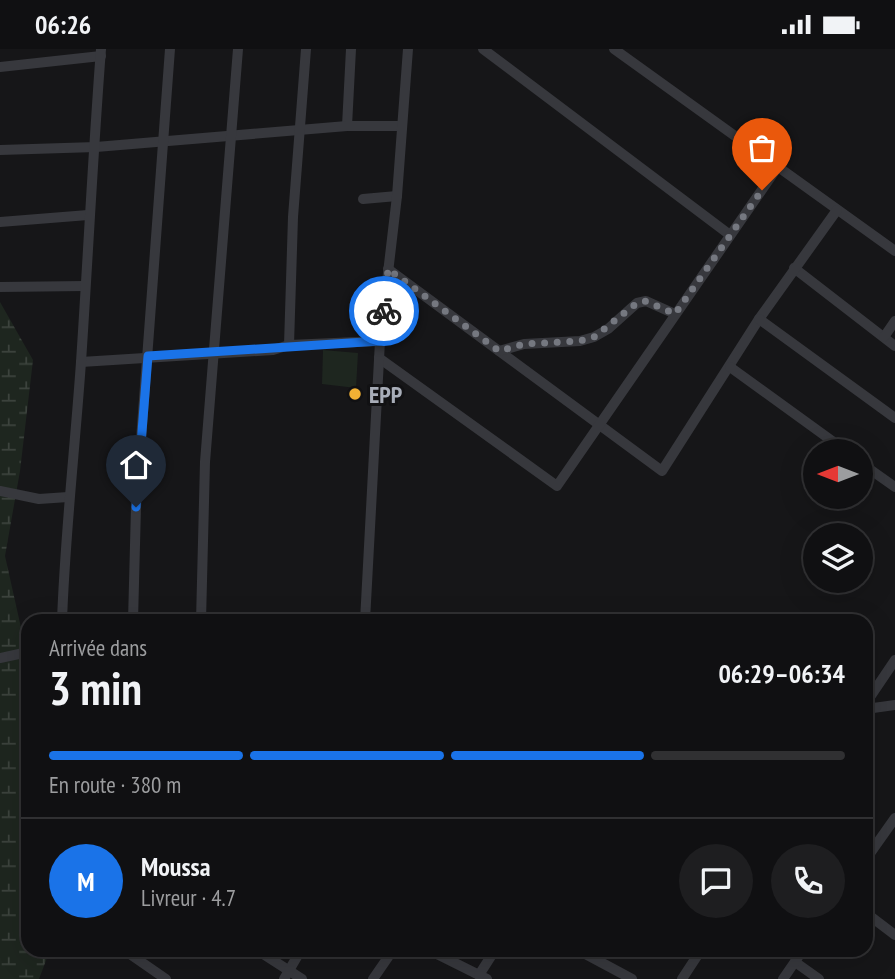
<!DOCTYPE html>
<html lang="fr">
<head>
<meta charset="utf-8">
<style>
	:root { --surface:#101012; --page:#1e1e20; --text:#f1f3f6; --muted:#9c9d9f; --line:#303032; --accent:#1a73e8 }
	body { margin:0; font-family:"PT Sans Narrow",sans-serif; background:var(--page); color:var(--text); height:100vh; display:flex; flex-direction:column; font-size:26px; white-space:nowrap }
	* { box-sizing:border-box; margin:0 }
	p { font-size:23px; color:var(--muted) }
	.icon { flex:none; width:38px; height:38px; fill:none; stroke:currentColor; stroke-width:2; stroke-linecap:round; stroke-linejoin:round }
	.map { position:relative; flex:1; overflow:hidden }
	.panel { position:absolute; left:21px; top:565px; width:852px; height:343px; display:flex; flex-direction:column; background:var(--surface); border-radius:21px; box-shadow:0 7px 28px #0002,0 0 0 2px var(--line) }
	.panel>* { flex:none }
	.needle { width:46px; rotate:270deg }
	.controls { position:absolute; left:803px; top:390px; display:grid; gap:14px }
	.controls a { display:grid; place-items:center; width:70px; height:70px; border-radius:50%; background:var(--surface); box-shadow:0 7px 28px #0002,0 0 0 2px var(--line); font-size:35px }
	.pin { position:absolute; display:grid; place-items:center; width:60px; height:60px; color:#fff; margin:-72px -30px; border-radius:50% 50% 50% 0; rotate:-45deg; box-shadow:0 0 7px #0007 }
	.pin .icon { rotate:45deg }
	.courier { position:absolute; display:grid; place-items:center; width:70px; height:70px; margin:-35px; border:5px solid #1a73e8; border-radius:50%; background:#fff; color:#222; box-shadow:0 2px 9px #0007 }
	.headline em { font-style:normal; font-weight:800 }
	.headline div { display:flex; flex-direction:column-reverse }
	.headline { display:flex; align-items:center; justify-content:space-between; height:119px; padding:0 28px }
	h1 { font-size:46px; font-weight:800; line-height:52px }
	.bar { display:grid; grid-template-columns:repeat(4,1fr); gap:10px 7px; align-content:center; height:84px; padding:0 28px }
	.bar i { height:9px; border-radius:5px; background:var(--line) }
	.bar .current { background:var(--accent) }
	.bar p { grid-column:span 4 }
	.line { display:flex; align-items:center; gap:18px; padding:0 28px; border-top:2px solid var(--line) }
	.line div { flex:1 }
	.round { display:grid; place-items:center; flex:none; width:74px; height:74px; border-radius:37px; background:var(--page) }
	.status { display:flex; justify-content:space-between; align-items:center; height:49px; padding:0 35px; background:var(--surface); direction:ltr }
	.status svg { height:19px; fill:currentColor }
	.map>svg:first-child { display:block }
	.wetland { fill:url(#wetland-marsh) }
	.pitch { fill:#1e261f }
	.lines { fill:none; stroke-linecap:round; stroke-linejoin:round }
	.minor { stroke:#37383d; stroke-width:10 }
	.done { stroke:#757880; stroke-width:7; stroke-dasharray:0 12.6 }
	.route { stroke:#1a73e8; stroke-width:9 }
	.poi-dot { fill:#f2b134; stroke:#111113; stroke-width:2.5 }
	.labels { text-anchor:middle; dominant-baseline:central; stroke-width:6; stroke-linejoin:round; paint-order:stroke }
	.poi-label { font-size:24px; font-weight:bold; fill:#a8adb8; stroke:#111113; text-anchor:start }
</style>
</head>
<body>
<div class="status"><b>06:26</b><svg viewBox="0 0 49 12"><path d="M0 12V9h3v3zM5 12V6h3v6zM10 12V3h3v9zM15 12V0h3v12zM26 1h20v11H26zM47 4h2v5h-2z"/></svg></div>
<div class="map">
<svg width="895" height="930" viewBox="0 0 895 930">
	<defs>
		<pattern id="wetland-marsh" width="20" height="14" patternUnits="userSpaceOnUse" patternTransform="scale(1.75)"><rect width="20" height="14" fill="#1e261f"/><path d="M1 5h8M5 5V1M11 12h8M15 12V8" fill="none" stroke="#3c433d"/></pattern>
	</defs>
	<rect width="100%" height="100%" fill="#161618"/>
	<polygon class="wetland" points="0,253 33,311 20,422 5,507 28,610 28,901 50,901 39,930 0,930"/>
	<polygon class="pitch" points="323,301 358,304 356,339 322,335"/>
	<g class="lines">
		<g class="minor">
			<polyline points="483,0 730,186"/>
			<polyline points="614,0 895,202"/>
			<polyline points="0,18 101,7"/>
			<polyline points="347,77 351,0"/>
			<polyline points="0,101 96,98 347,77 402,77"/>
			<polyline points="363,150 397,147"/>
			<polyline points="0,173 88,166"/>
			<polyline points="794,219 895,297"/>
			<polyline points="388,220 662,422 759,270 837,161"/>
			<polyline points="0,238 85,237"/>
			<polyline points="759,270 895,369"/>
			<polyline points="884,288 895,272"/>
			<polyline points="289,296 293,168 306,0"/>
			<polyline points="499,302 524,295 580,292 594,288 608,280 637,254 646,252 675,265"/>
			<polyline points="379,309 557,437 777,119"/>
			<polyline points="81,313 273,301 289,296 380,292"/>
			<polyline points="730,318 846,402"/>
			<polyline points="861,414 895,438"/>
			<polyline points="0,442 39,450 68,448"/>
			<path d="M62 572C65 485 75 399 81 313 88 208 93 104 101 0"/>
			<polyline points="133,572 136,458 170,0"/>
			<polyline points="201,572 205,413 238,0"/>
			<polyline points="365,572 380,292 397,147 408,0"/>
			<polyline points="0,609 28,603"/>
			<polyline points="866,654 895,611"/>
			<polyline points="866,660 895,656"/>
			<polyline points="866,810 895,769"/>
			<polyline points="866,864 895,886"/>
			<polyline points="124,901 166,930"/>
			<polyline points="257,901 302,930"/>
			<polyline points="429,901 487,930"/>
			<polyline points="578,901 632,930"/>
			<polyline points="795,913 819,930"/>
			<polyline points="479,926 495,901"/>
			<polyline points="284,930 301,901"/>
			<polyline points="373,930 393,901"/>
			<polyline points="682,930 701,901"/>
			<polyline points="783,930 803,901"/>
		</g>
	</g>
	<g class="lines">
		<polyline class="done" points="384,262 388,220 499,302 524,295 580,292 594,288 637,254 646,252 675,265 762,141"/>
		<polyline class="route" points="136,458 148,307 380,292 384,262"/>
	</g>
	<circle class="poi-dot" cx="355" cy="345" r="7"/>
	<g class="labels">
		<g class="poi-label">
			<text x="369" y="345">EPP</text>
		</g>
	</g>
</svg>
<div class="controls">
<a><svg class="needle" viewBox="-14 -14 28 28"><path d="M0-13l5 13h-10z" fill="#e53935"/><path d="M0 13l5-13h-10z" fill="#9c9d9f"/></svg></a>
<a><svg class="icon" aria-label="layers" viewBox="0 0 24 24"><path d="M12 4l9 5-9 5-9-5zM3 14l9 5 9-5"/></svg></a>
</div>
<div class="pin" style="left:762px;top:141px;background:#ea580c"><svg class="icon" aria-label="bag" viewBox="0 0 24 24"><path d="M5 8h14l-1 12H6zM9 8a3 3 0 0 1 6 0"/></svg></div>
<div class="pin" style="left:136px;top:458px;background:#1f2937"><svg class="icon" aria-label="home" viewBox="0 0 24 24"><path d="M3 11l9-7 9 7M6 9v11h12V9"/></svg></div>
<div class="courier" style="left:384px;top:262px"><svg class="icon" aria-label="bike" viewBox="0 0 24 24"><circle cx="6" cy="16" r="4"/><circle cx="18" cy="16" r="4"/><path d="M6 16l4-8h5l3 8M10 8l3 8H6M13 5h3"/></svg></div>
<section class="panel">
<div class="headline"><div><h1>3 min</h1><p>Arrivée dans</p></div><em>06:29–06:34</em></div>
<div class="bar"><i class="current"></i><i class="current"></i><i class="current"></i><i></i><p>En route · 380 m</p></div>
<div class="line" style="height:126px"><b class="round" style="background:var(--accent);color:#fff">M</b><div><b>Moussa</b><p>Livreur · 4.7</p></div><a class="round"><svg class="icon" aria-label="chat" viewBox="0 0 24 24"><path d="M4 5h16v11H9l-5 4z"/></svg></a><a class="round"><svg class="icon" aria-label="phone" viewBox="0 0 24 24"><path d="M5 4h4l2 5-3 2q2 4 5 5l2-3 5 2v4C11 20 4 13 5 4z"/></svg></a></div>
</section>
</div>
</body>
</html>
